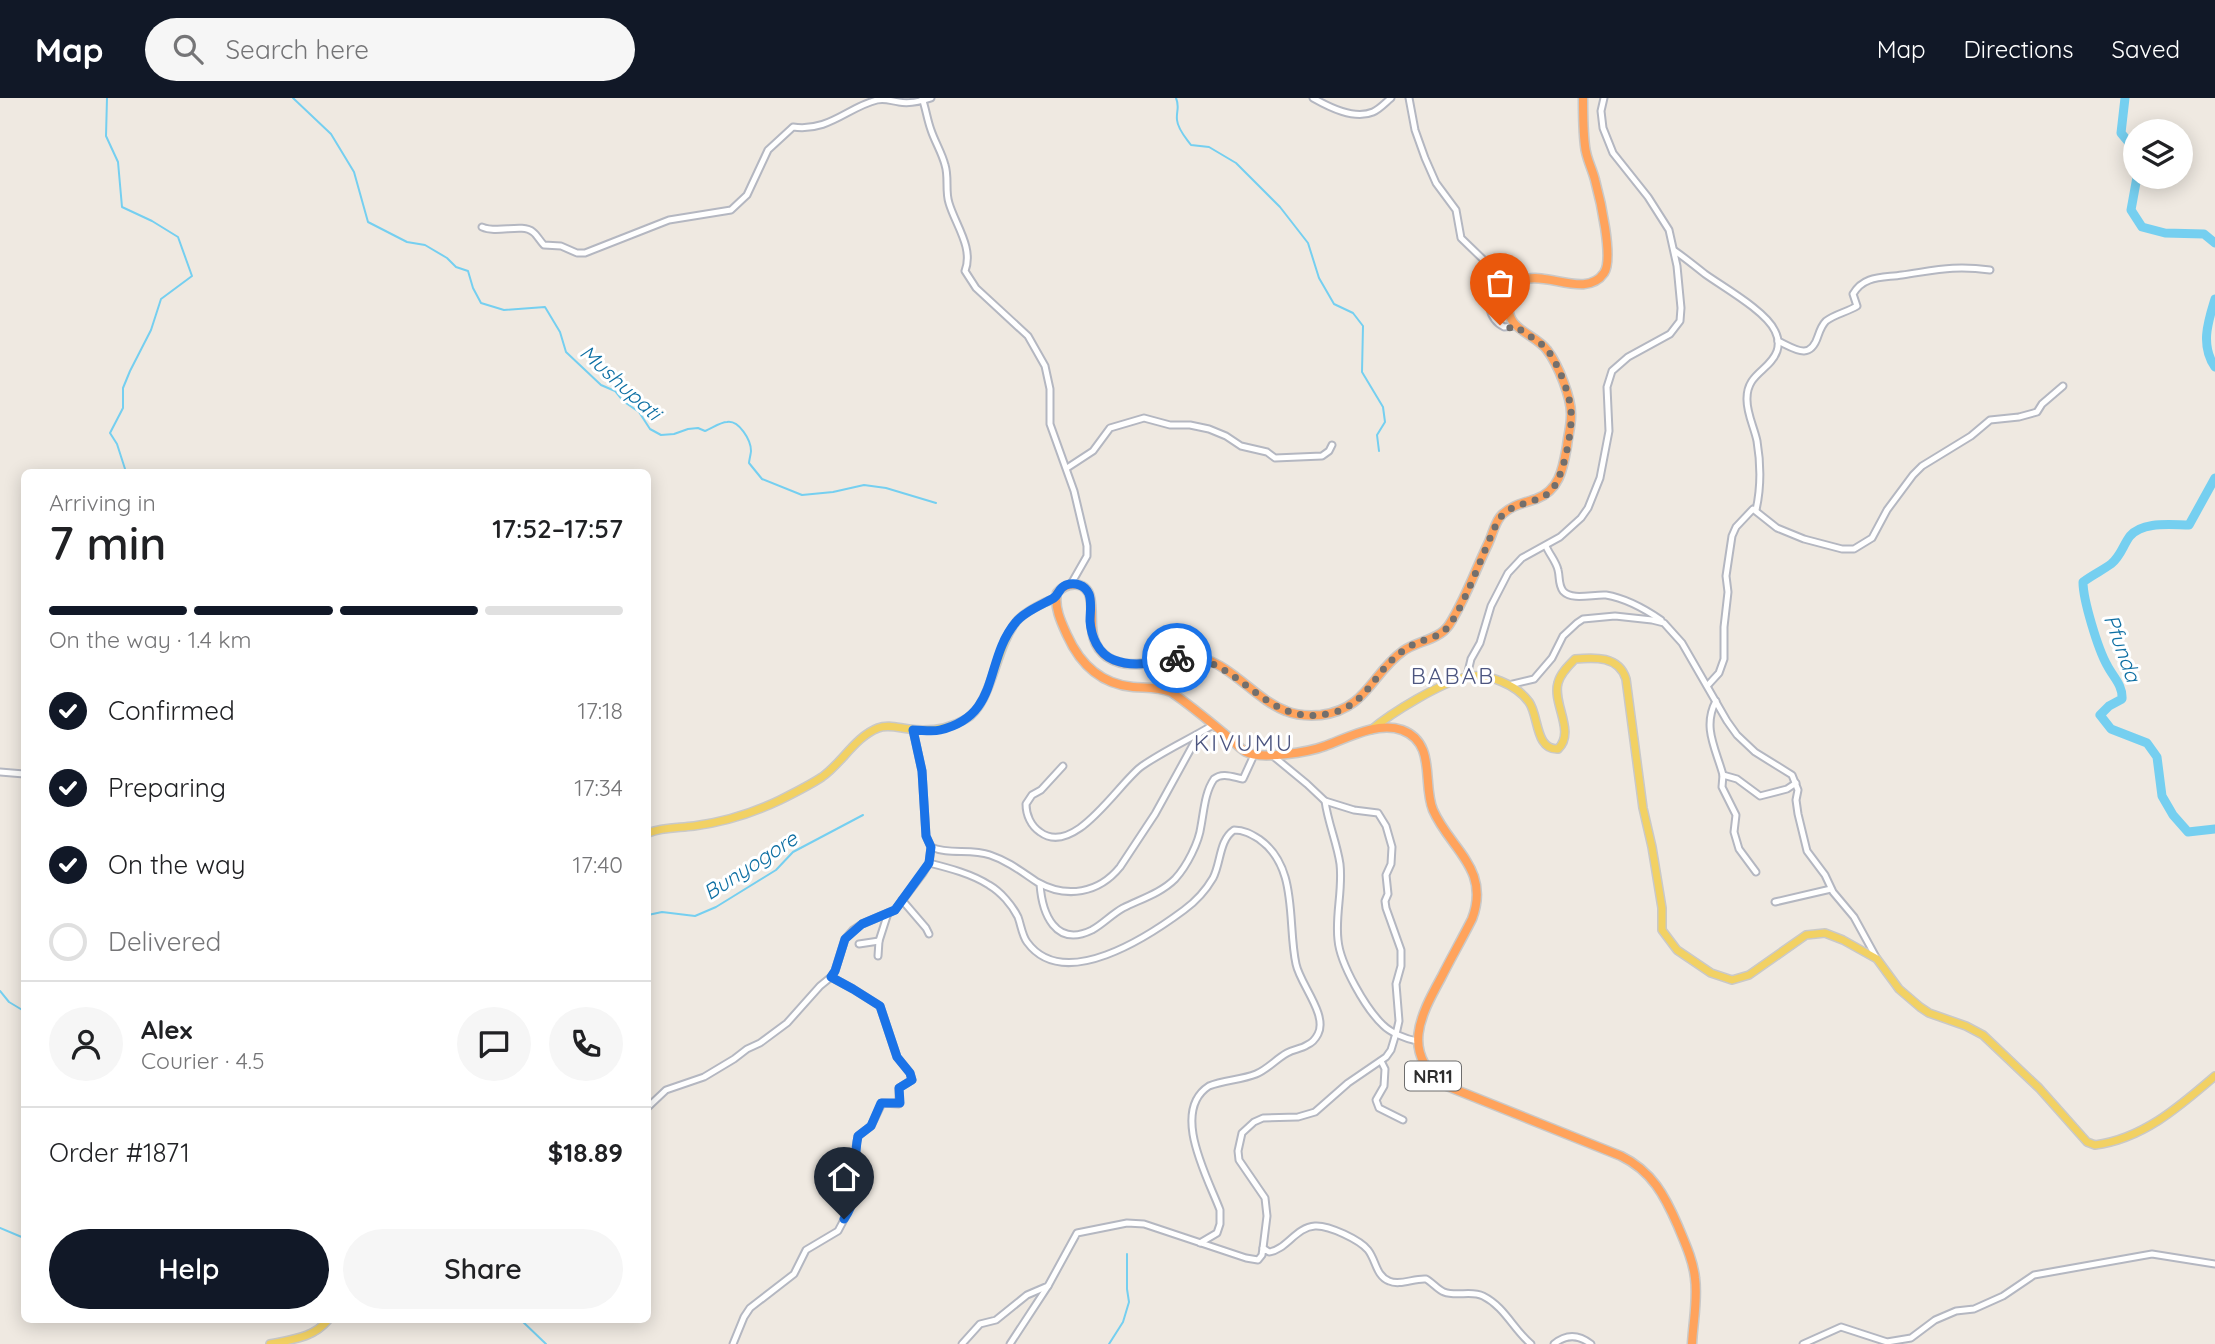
<!DOCTYPE html>
<html lang="en">
<head>
<meta charset="utf-8">
<style>
	:root { --surface:#fff; --page:#f6f6f6; --text:#202124; --muted:#757577; --line:#e0e0e0; --accent:#111827 }
	body { margin:0; font-family:Quicksand,sans-serif; background:var(--page); color:var(--text); height:100vh; display:flex; flex-direction:column; font-size:26px; white-space:nowrap }
	* { box-sizing:border-box; margin:0 }
	p { font-size:23px; color:var(--muted) }
	.icon { flex:none; width:38px; height:38px; fill:none; stroke:currentColor; stroke-width:2; stroke-linecap:round; stroke-linejoin:round }
	.map { position:relative; flex:1; overflow:hidden }
	.details { position:absolute; left:21px; top:371px; width:630px; height:854px; display:flex; flex-direction:column; background:var(--surface); border-radius:10px; box-shadow:0 4px 18px #0003 }
	.details>* { flex:none }
	.buttons { position:absolute; left:2123px; top:21px; display:grid; gap:14px }
	.buttons a { display:grid; place-items:center; width:70px; height:70px; border-radius:50%; background:var(--surface); box-shadow:0 4px 18px #0003; font-size:35px }
	.pin { position:absolute; display:grid; place-items:center; width:60px; height:60px; color:#fff; margin:-72px -30px; border-radius:50% 50% 50% 0; rotate:-45deg; box-shadow:0 0 7px #0007 }
	.pin .icon { rotate:45deg }
	.courier { position:absolute; display:grid; place-items:center; width:70px; height:70px; margin:-35px; border:5px solid #1a73e8; border-radius:50%; background:#fff; color:#222; box-shadow:0 2px 9px #0007 }
	.overview em { font-style:normal; font-weight:600 }
	.overview div { display:flex; flex-direction:column-reverse }
	.overview { display:flex; align-items:center; justify-content:space-between; height:119px; padding:0 28px }
	h1 { font-size:46px; font-weight:600; line-height:52px }
	.bar { display:grid; grid-template-columns:repeat(4,1fr); gap:10px 7px; align-content:center; height:84px; padding:0 28px }
	.bar i { height:9px; border-radius:5px; background:var(--line) }
	.bar .current { background:var(--accent) }
	.bar p { grid-column:span 4 }
	.line { display:flex; align-items:center; gap:18px; padding:0 28px; border-top:2px solid var(--line) }
	.line div { flex:1 }
	.round { display:grid; place-items:center; flex:none; width:74px; height:74px; border-radius:37px; background:var(--page) }
	ol { padding:0 28px; list-style:none }
	li { display:flex; align-items:center; gap:21px; height:77px }
	li p { margin-inline-start:auto }
	li .icon { padding:7px; border-radius:50%; background:var(--accent); color:#fff; stroke-width:4 }
	li:last-child { color:var(--muted) }
	li i { width:38px; height:38px; border:4px solid var(--line); border-radius:50% }
	.button { display:flex; gap:14px; margin-top:auto; padding:14px 28px }
	.button a { flex:1; height:80px; border-radius:42px; background:var(--accent); color:#fff; font-size:28px; font-weight:600; line-height:80px; text-align:center }
	.button a+a { background:var(--page); color:var(--text) }
	header { display:flex; align-items:center; gap:42px; box-sizing:border-box; height:98px; padding:0 35px; background:var(--accent); color:#fff }
	header strong { font-size:33px }
	nav { display:flex; gap:38px; margin-inline-start:auto; font-size:24px }
	.search { width:490px; height:63px; background:var(--page); display:flex; align-items:center; gap:18px; box-sizing:border-box; padding:0 24px; border-radius:38px; color:var(--muted); font-size:26px }
	.map>svg:first-child { display:block }
	.lines { fill:none; stroke-linecap:round; stroke-linejoin:round }
	.stream { stroke:#75cff0; stroke-width:2 }
	.river { stroke:#75cff0; stroke-width:9 }
	.minor-casing { stroke:#b4b7c1; stroke-width:9 }
	.major-casing { stroke:#c9c9c9; stroke-width:10 }
	.highway-casing { stroke:#c9c9c9; stroke-width:11 }
	.minor { stroke:#fff; stroke-width:5 }
	.major { stroke:#f2d163; stroke-width:7 }
	.highway { stroke:#ffa35c; stroke-width:8 }
	.done { stroke:#726f6d; stroke-width:7; stroke-dasharray:0 12.6 }
	.route { stroke:#1a73e8; stroke-width:9 }
	.labels { text-anchor:middle; dominant-baseline:central; stroke-width:6; stroke-linejoin:round; paint-order:stroke }
	.shield { fill:#fff; stroke:#6d6d6d; stroke-width:2 }
	.shield-label { font-size:18px; font-weight:bold; fill:#2e2e2e }
	.water-label { font-size:21px; font-style:italic; fill:#0d6fa3; stroke:#fff }
	.quarter-label { font-size:23px; letter-spacing:2px; fill:#4d5680; stroke:#fff }
</style>
</head>
<body>
<header>
<strong>Map</strong>
<div class="search"><svg class="icon" aria-label="search" viewBox="0 0 24 24"><circle cx="10" cy="10" r="6"/><path d="M15 15l6 6"/></svg>Search here</div>
<nav><a>Map</a><a>Directions</a><a>Saved</a></nav>
</header>
<div class="map">
<svg width="2215" height="1246" viewBox="0 0 2215 1246">
	<rect width="100%" height="100%" fill="#efe9e1"/>
	<g class="lines">
		<g class="stream">
			<polyline points="107,0 106,38 118,64 122,109 152,123 178,139 192,178 161,201 151,232 130,273 123,290 123,310 110,335 117,346 126,374"/>
			<path d="M293 0 331 36 354 74 368 124 407 144 425 147 447 160 456 169 468 173 473 190 481 205 504 212 545 209 560 234 566 254 601 287 615 293 623 303 639 314 650 331 661 337 674 336 688 331 698 330 705 333C711 331 720 324 727 324 739 322 751 342 751 353 751 355 749 363 749 365L762 381 802 397 833 394 864 387 886 390 936 405"/>
			<path d="M1176 0C1180 9 1176 13 1177 22 1178 32 1186 40 1191 47L1209 49 1236 65 1280 109 1308 145 1319 180 1334 206 1353 215 1363 228 1362 274 1383 309 1385 324 1377 337 1379 353"/>
			<polyline points="648,817 662,814 695,818 716,809 776,772 793,754 863,717"/>
			<polyline points="0,893 9,904 24,913"/>
			<polyline points="0,1130 24,1140"/>
			<polyline points="521,1222 546,1246"/>
			<polyline points="1109,1246 1123,1224 1129,1204 1127,1191 1127,1156"/>
		</g>
		<g class="river">
			<polyline points="2125,0 2121,35 2131,47 2135,69"/>
			<polyline points="2137,79 2131,112 2142,129 2165,135 2204,136 2215,145"/>
			<path d="M2215 201C2208 224 2200 247 2215 269"/>
			<path d="M2215 380 2189 427C2171 427 2143 423 2130 438 2123 447 2121 458 2111 466 2103 472 2092 477 2083 484 2083 502 2098 551 2107 567 2113 579 2123 587 2122 601L2109 608 2100 617 2111 631 2147 645 2157 659 2162 698 2173 717 2188 734 2215 731"/>
		</g>
		<defs>
			<g id="minor">
				<path d="M922 0C926 11 927 21 931 32 935 44 942 55 945 67 949 79 945 93 949 105 955 126 974 150 965 173L976 190 1028 238 1045 268 1050 291V326L1074 393 1087 448V458L1071 486"/>
				<path d="M1313 0C1329 9 1354 22 1373 14 1380 11 1386 4 1391 0"/>
				<path d="M1409 0 1415 32 1425 60 1436 85 1456 112 1461 140 1491 169C1491 188 1481 218 1504 229L1516 228"/>
				<path d="M482 129C497 136 522 125 533 134 537 137 540 143 544 147L561 148 577 155H585L669 122 731 112 747 97 768 52 793 29C829 34 848 9 877 2 885 0 891 3 899 4 909 6 922 3 931 0"/>
				<path d="M1675 153C1685 160 1695 168 1705 176 1723 189 1766 213 1775 233 1778 239 1779 247 1777 253 1770 273 1746 275 1747 302 1747 316 1754 329 1757 343 1761 367 1761 390 1756 412"/>
				<path d="M1778 243C1795 251 1810 263 1818 238 1820 232 1822 227 1826 223 1835 216 1847 214 1857 208L1853 196C1864 177 1883 180 1902 177 1937 172 1954 167 1990 172"/>
				<polyline points="1067,370 1093,353 1110,330 1144,320 1170,327 1190,327 1209,331 1226,338 1241,348 1267,354 1275,360 1322,358 1329,353 1332,347"/>
				<path d="M1546 448C1549 456 1556 463 1558 472 1560 479 1558 486 1563 493 1572 503 1593 496 1606 497 1624 500 1645 511 1661 522"/>
				<polyline points="1467,578 1471,561 1480,545 1491,508 1508,475 1522,460 1560,439 1581,420 1588,410 1600,380 1609,333 1607,289 1612,273 1628,259 1670,236 1680,223 1681,210 1677,168 1669,132 1648,99 1613,55 1603,30 1601,13 1604,0"/>
				<polyline points="1509,587 1534,581 1552,560 1563,538 1577,525 1583,521 1615,518 1652,522 1664,525 1682,545 1727,623 1737,637 1755,654 1792,677 1798,692 1796,702 1798,716 1807,753 1825,777 1833,794 1854,819 1877,861"/>
				<polyline points="1708,587 1719,575 1724,561 1724,529 1728,494 1726,478 1732,438 1736,429 1753,411 1777,430 1804,441 1842,451 1854,451 1872,440 1887,412 1913,377 1922,368 1971,338 1990,322 2019,319 2037,314 2042,306 2063,288"/>
				<path d="M1716 603C1702 629 1716 651 1723 677L1737 681 1760 698 1787 691 1796 685"/>
				<path d="M913 632 922 673 926 738 931 749C949 757 971 750 990 757 1008 763 1022 774 1037 784 1067 801 1099 795 1120 769L1155 716 1199 636"/>
				<path d="M1063 668 1041 692 1032 697 1026 706C1026 717 1031 728 1040 734 1075 760 1119 684 1142 668 1165 652 1190 641 1213 627"/>
				<polyline points="0,674 24,676"/>
				<polyline points="1723,677 1722,689 1736,717 1734,734 1739,751 1756,774"/>
				<path d="M1325 703C1328 725 1337 745 1340 766 1343 792 1335 817 1338 842 1340 866 1366 911 1383 927 1391 935 1406 941 1417 943"/>
				<path d="M929 765C949 770 972 776 989 787 1001 794 1012 807 1018 819 1021 827 1022 837 1027 844 1064 895 1149 838 1184 812 1195 804 1206 792 1213 780 1221 765 1219 742 1234 732 1244 732 1251 736 1259 741 1299 769 1287 825 1296 866 1300 886 1328 917 1318 936 1316 940 1312 945 1307 947 1301 951 1294 951 1287 955 1276 961 1268 971 1256 976 1241 982 1224 982 1209 988 1170 1013 1208 1080 1220 1112V1126L1217 1135 1200 1145"/>
				<path d="M1040 786C1042 815 1055 850 1092 832 1103 826 1112 816 1123 810 1141 801 1161 795 1175 781 1187 768 1199 744 1201 728 1204 712 1205 694 1214 681 1222 674 1233 679 1243 681L1254 657"/>
				<polyline points="902,802 926,830 929,836"/>
				<polyline points="1775,804 1831,791"/>
				<polyline points="859,846 879,843"/>
				<polyline points="878,858 879,843 888,815"/>
				<polyline points="1381,963 1385,971 1384,988 1376,1002 1379,1010 1403,1022"/>
				<polyline points="648,1009 666,992 704,979 734,961 747,951 760,945 787,925 820,888 831,879 835,873 845,841 853,832 862,826 895,812 923,775 929,765 931,749"/>
				<polyline points="1263,1150 1267,1118 1265,1100 1239,1062 1238,1053 1242,1035 1254,1024 1263,1020 1298,1019 1315,1014 1348,985 1386,959 1391,952 1397,932 1399,923 1396,886 1401,868 1401,852 1386,810 1385,803 1388,796 1386,777 1391,766 1392,749 1386,728 1378,715 1354,712 1325,703 1307,686 1273,658"/>
				<polyline points="733,1246 744,1219 750,1210 794,1176 806,1152 838,1133 856,1099 854,1062 858,1038 871,1028 882,1005 899,1006 899,990 912,982 910,975 897,959 880,908 853,891 831,879"/>
				<path d="M962 1246 980 1226 996 1222 1027 1197 1048 1188 1077 1135 1127 1125 1144 1126 1246 1160 1258 1162 1262 1157 1263 1150 1269 1154C1286 1152 1296 1129 1315 1128 1329 1127 1360 1142 1368 1152 1376 1162 1376 1178 1389 1183 1400 1188 1414 1180 1426 1181 1432 1184 1438 1192 1444 1194 1457 1199 1471 1192 1483 1198 1505 1209 1513 1231 1531 1246"/>
				<polyline points="1010,1246 1048,1188"/>
				<path d="M1554 1246C1566 1236 1578 1236 1591 1246"/>
				<polyline points="1803,1246 1841,1229 1887,1244 1911,1240 1935,1222 1956,1213 1974,1211 2003,1198 2034,1177 2152,1156 2215,1166"/>
			</g>
			<g id="major">
				<path d="M1371 632C1391 615 1440 585 1466 579 1487 574 1517 587 1529 604 1539 618 1535 652 1558 651 1576 634 1552 605 1558 585 1560 576 1568 568 1575 561 1595 559 1619 558 1626 581L1643 710 1652 749 1662 810V832L1677 852 1711 875 1732 882 1749 877 1806 837 1825 835 1843 842 1877 861 1899 891 1920 909 1929 915 1966 928 1983 937 2039 990 2087 1044 2095 1047C2143 1041 2180 1008 2215 978"/>
				<path d="M648 735C663 729 678 730 694 728 724 724 753 715 780 702 794 695 810 687 822 679 842 665 855 639 878 630 888 626 899 630 909 631 930 634 948 631 966 621 992 606 995 551 1016 524 1024 514 1044 504 1056 500"/>
				<path d="M270 1246C293 1241 313 1240 328 1222"/>
			</g>
			<path id="highway" d="M1583 0C1583 16 1583 32 1585 48 1586 60 1592 70 1595 82 1600 100 1614 161 1604 175 1581 209 1519 150 1509 204 1504 232 1535 235 1547 252 1558 266 1572 301 1571 318 1571 328 1568 338 1567 348 1563 370 1560 392 1536 401 1523 405 1509 408 1500 419 1494 427 1492 438 1488 446 1475 473 1465 502 1449 527 1439 542 1417 543 1403 553 1371 576 1367 611 1321 617 1309 618 1298 618 1286 613 1255 601 1233 568 1201 560 1171 553 1136 578 1107 559 1085 543 1095 520 1090 499 1086 482 1066 484 1057 495 1054 509 1061 524 1067 537 1080 566 1100 586 1133 589 1146 590 1159 589 1171 594 1190 607 1208 622 1226 637 1232 642 1239 650 1246 654 1261 662 1309 654 1325 648 1347 640 1378 623 1402 632 1437 645 1422 686 1433 712 1450 751 1491 771 1472 821 1462 841 1451 860 1441 880 1420 918 1401 955 1444 987L1621 1058C1652 1073 1665 1098 1678 1128 1685 1145 1693 1162 1695 1180 1698 1202 1693 1224 1692 1246"/>
		</defs>
		<use href="#minor" class="minor-casing"/>
		<use href="#major" class="major-casing"/>
		<use href="#highway" class="highway-casing"/>
		<use href="#minor" class="minor"/>
		<use href="#major" class="major"/>
		<use href="#highway" class="highway"/>
	</g>
	<g class="lines">
		<path class="done" d="M1177 560C1241 554 1263 635 1335 614 1364 606 1373 580 1392 562 1400 554 1409 548 1419 544 1427 541 1436 539 1443 534 1462 518 1484 450 1497 425 1508 403 1533 408 1550 394 1563 382 1573 331 1571 313 1570 297 1559 268 1549 254 1541 243 1527 238 1516 228L1509 230 1500 227"/>
		<path class="route" d="M844 1121C863 1093 851 1070 858 1038L871 1028 881 1005H900L899 990 912 982 910 975 897 959 880 908 853 891 831 879 835 873 845 841 862 826 895 812 929 765 931 749 926 738 922 673 913 632C922 632 932 634 940 632 1002 617 983 563 1016 524 1024 514 1041 507 1052 501 1059 498 1058 490 1066 487 1075 484 1085 487 1089 496 1092 504 1090 514 1090 523 1091 538 1098 556 1114 562 1134 570 1156 564 1177 560"/>
	</g>
	<g class="labels">
		<rect class="shield" x="1405" y="963.5" width="56" height="29" rx="5"/>
		<g class="shield-label">
			<text x="1433" y="978">NR11</text>
		</g>
		<g class="water-label">
			<text transform="translate(621 284) rotate(42)">Mushupati</text>
			<text transform="translate(2123 550) rotate(70)">Pfunda</text>
			<text transform="translate(750 767) rotate(-33)">Bunyogore</text>
		</g>
		<g class="quarter-label">
			<text x="1453" y="577">BABAB</text>
			<text x="1244" y="644">KIVUMU</text>
		</g>
	</g>
</svg>
<div class="buttons">
<a><svg class="icon" aria-label="layers" viewBox="0 0 24 24"><path d="M12 4l9 5-9 5-9-5zM3 14l9 5 9-5"/></svg></a>
</div>
<div class="pin" style="left:1500px;top:227px;background:#ea580c"><svg class="icon" aria-label="bag" viewBox="0 0 24 24"><path d="M5 8h14l-1 12H6zM9 8a3 3 0 0 1 6 0"/></svg></div>
<div class="pin" style="left:844px;top:1121px;background:#1f2937"><svg class="icon" aria-label="home" viewBox="0 0 24 24"><path d="M3 11l9-7 9 7M6 9v11h12V9"/></svg></div>
<div class="courier" style="left:1177px;top:560px"><svg class="icon" aria-label="bike" viewBox="0 0 24 24"><circle cx="6" cy="16" r="4"/><circle cx="18" cy="16" r="4"/><path d="M6 16l4-8h5l3 8M10 8l3 8H6M13 5h3"/></svg></div>
<section class="details">
<div class="overview"><div><h1>7 min</h1><p>Arriving in</p></div><em>17:52–17:57</em></div>
<div class="bar"><i class="current"></i><i class="current"></i><i class="current"></i><i></i><p>On the way · 1.4 km</p></div>
<ol>
<li><svg class="icon" aria-label="check" viewBox="0 0 24 24"><path d="M5 12l5 5 9-10"/></svg>Confirmed<p>17:18</p></li>
<li><svg class="icon" aria-label="check" viewBox="0 0 24 24"><path d="M5 12l5 5 9-10"/></svg>Preparing<p>17:34</p></li>
<li><svg class="icon" aria-label="check" viewBox="0 0 24 24"><path d="M5 12l5 5 9-10"/></svg>On the way<p>17:40</p></li>
<li><i></i>Delivered</li>
</ol>
<div class="line" style="height:126px"><a class="round"><svg class="icon" aria-label="person" viewBox="0 0 24 24"><circle cx="12" cy="8" r="4"/><path d="M4 21q1-7 8-7t8 7"/></svg></a><div><b>Alex</b><p>Courier · 4.5</p></div><a class="round"><svg class="icon" aria-label="chat" viewBox="0 0 24 24"><path d="M4 5h16v11H9l-5 4z"/></svg></a><a class="round"><svg class="icon" aria-label="phone" viewBox="0 0 24 24"><path d="M5 4h4l2 5-3 2q2 4 5 5l2-3 5 2v4C11 20 4 13 5 4z"/></svg></a></div>
<div class="line" style="height:91px"><div>Order #1871</div><b>$18.89</b></div>
<div class="button"><a>Help</a><a>Share</a></div>
</section>
</div>
</body>
</html>
